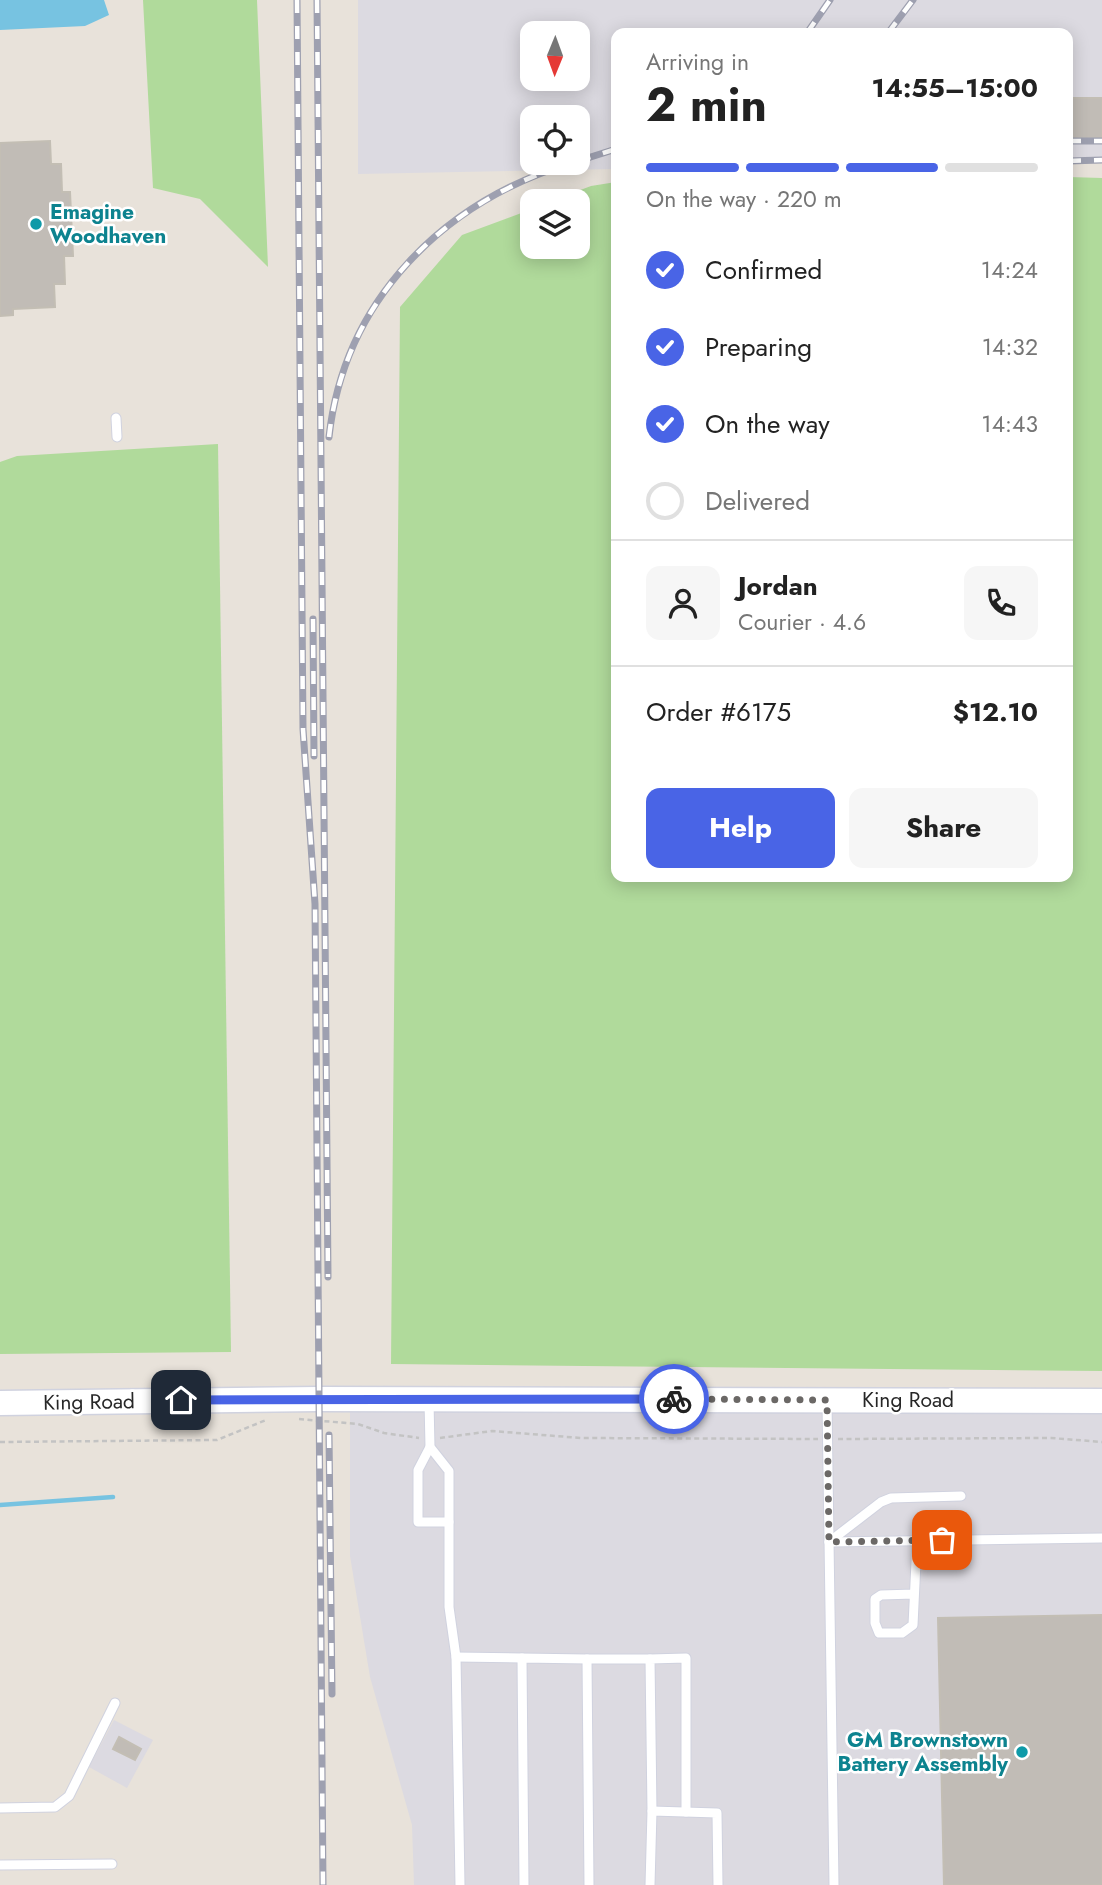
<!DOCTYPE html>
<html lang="en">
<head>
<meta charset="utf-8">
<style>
	:root { --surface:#fff; --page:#f6f6f6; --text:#222; --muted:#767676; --line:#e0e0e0; --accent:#4964e6 }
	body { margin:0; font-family:Jost,sans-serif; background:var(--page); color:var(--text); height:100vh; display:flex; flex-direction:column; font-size:26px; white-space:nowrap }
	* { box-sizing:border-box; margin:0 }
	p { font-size:23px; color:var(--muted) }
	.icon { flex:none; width:38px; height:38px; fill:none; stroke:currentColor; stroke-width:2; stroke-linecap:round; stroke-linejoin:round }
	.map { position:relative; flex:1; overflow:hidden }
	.side { position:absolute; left:611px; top:28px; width:462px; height:854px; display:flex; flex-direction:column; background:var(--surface); border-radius:14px; box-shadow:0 4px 18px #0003 }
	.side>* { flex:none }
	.needle { width:46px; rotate:181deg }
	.fabs { position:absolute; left:520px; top:21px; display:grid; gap:14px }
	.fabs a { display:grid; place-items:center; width:70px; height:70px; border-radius:14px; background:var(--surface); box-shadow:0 4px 18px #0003; font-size:35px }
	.pin { position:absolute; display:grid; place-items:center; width:60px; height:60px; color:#fff; margin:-30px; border-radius:14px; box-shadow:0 4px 10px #0006 }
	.courier { position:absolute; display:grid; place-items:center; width:70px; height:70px; margin:-35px; border:5px solid #4964e6; border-radius:50%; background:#fff; color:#222; box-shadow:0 2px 9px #0007 }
	.headline em { font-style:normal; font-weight:700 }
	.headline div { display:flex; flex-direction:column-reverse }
	.headline { display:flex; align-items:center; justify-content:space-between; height:119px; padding:0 35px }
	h1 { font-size:46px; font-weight:700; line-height:52px }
	.bar { display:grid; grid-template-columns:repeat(4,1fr); gap:10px 7px; align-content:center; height:84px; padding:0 35px }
	.bar i { height:9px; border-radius:5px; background:var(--line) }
	.bar .selected { background:var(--accent) }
	.bar p { grid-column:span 4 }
	.line { display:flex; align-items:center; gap:18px; padding:0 35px; border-top:2px solid var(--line) }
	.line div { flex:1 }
	.round { display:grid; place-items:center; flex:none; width:74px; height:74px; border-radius:14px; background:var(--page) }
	ol { padding:0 35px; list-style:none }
	li { display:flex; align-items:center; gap:21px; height:77px }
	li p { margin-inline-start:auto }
	li .icon { padding:7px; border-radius:50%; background:var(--accent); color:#fff; stroke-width:4 }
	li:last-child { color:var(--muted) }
	li i { width:38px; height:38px; border:4px solid var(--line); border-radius:50% }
	.button { display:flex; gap:14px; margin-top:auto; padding:14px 35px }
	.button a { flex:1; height:80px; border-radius:14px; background:var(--accent); color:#fff; font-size:28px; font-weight:700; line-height:80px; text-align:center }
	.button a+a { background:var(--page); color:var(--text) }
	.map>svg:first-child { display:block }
	.industrial { fill:#dcdae1; fill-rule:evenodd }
	.green { fill:#b0da9b }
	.water { fill:#77c3e1 }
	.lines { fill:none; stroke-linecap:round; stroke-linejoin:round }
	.stream { stroke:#77c3e1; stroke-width:4.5 }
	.building { fill:#c1bcb6; stroke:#c3beb4; stroke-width:2 }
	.service-casing { stroke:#d0d2df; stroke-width:11 }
	.secondary-casing { stroke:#d0d2df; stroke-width:27 }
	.path { stroke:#c3c3c3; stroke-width:2.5; stroke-dasharray:5 3.5; stroke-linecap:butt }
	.service { stroke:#fff; stroke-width:9 }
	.secondary { stroke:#fff; stroke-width:24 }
	.rail-casing { stroke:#9ea0b0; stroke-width:7 }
	.rail { stroke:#fff; stroke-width:4.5; stroke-dasharray:13; stroke-linecap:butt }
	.done { stroke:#6b6866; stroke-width:7; stroke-dasharray:0 12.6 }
	.route { stroke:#4964e6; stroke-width:9 }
	.culture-dot { fill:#0f9aa8; stroke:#fff; stroke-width:2.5 }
	.labels { text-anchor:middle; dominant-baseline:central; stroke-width:5; stroke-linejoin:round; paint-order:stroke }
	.culture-label { font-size:21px; font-weight:bold; fill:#0d838f; stroke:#fff; text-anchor:start }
	.street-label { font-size:21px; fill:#272727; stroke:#fff }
</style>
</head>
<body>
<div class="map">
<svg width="1102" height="1885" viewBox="0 0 1102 1885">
	<rect width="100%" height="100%" fill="#e8e2da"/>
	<g class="industrial">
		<path d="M358 0H1102V159H1068V33H616V169L358 174ZM532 33H578V79H532ZM532 117H578V163H532Z"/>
		<polygon points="1102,1409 1102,1885 414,1885 412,1825 370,1677 350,1556 350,1410"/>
		<polygon points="114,1720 153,1740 127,1788 89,1767"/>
	</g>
	<g class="green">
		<polygon points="143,0 257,0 268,267 200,199 153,188"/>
		<polygon points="1068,177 1102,178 1102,1371 391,1364 400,307 462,235 532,209 532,247 578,247 578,201 551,201 591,186 616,182 616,877 1068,877"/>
		<polygon points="218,444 231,1352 0,1354 0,462 17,456"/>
	</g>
	<polygon class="water" points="0,0 104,0 109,15 85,26 0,30"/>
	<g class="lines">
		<polyline class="stream" points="0,1505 113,1497"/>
	</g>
	<g class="building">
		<polygon points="1068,98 1102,98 1102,139 1068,140"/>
		<polygon points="50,141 51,164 61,164 62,192 70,192 73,256 64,256 65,284 54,284 55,307 13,309 13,315 0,316 0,143"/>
		<polygon points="1102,1615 1102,1885 944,1885 938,1618"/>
		<polygon points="119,1737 141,1749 135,1760 113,1749"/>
	</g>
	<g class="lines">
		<defs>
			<g id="service">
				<polyline points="116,418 117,437"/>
				<polyline points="429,1401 430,1447 449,1471 449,1607 456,1657 460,1885"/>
				<polyline points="827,1402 834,1885"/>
				<polyline points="430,1447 418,1470 418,1522 449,1522"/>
				<polyline points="829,1542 1102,1538"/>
				<polyline points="829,1542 881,1502 891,1498 961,1496"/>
				<polyline points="914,1594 881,1595 875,1599 875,1623 879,1633 902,1633 913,1625 917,1541"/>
				<polyline points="456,1657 522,1658"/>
				<polyline points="0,1808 55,1807 69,1796 115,1703"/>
				<polyline points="652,1811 650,1659 686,1658 686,1812"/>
				<polyline points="0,1865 112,1864"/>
				<polyline points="524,1885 522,1658 587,1659"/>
				<polyline points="589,1885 587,1659 650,1659"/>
				<polyline points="650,1885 652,1811 717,1813 718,1885"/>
			</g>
			<polyline id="secondary" points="0,1403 319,1399 1102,1401"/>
		</defs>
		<use href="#service" class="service-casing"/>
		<use href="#secondary" class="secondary-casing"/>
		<g class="path">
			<polyline points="299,1419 358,1424 384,1433 419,1438"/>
			<polyline points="440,1438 492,1431 581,1438 818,1439"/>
			<polyline points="838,1439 1051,1438 1102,1442"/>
			<polyline points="0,1442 217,1440 266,1420"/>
		</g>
		<use href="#service" class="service"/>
		<use href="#secondary" class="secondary"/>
		<defs>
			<g id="rail">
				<polyline points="297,0 303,729 315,904 323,1885"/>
				<polyline points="317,0 328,1277"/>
				<polyline points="807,33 830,0"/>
				<polyline points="888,33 913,0"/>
				<polyline points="1068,141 1102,141"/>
				<polyline points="578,161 616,149"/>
				<polyline points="1068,161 1102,160"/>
				<path d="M329 437C344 300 443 202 571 163"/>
				<polyline points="313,619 314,756"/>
				<polyline points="329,1435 332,1694"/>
			</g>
		</defs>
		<use href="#rail" class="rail-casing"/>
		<use href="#rail" class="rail"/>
	</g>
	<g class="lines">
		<polyline class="done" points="674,1399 827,1400 829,1542 942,1540"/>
		<polyline class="route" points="181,1400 674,1399"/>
	</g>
	<g class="culture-dot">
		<circle cx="36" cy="224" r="7"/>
		<circle cx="1022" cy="1752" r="7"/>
	</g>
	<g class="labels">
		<g class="culture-label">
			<text x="50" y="212">Emagine<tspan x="50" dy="24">Woodhaven</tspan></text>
			<text x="1008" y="1740" text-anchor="end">GM Brownstown<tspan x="1008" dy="24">Battery Assembly</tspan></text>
		</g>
		<g class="street-label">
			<text x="908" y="1400">King Road</text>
			<text transform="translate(89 1402) rotate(-1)">King Road</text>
		</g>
	</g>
</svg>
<div class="fabs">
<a><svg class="needle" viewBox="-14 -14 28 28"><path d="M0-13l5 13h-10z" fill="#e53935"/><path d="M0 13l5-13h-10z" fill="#767676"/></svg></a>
<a><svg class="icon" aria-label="locate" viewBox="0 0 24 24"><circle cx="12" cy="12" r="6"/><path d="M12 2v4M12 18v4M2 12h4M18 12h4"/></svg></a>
<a><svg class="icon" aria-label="layers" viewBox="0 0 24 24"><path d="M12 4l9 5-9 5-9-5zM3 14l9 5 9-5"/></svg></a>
</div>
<div class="pin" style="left:942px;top:1540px;background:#ea580c"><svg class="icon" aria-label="bag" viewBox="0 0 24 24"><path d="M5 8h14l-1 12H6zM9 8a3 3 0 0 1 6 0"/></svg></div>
<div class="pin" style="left:181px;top:1400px;background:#1f2937"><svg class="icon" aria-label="home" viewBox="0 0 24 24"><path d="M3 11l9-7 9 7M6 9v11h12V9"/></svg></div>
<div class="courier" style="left:674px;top:1399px"><svg class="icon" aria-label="bike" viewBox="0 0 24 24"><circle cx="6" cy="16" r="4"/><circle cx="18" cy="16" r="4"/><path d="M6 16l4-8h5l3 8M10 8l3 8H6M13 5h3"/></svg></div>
<section class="side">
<div class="headline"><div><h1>2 min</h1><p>Arriving in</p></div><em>14:55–15:00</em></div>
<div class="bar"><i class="selected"></i><i class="selected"></i><i class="selected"></i><i></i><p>On the way · 220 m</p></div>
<ol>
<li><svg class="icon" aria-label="check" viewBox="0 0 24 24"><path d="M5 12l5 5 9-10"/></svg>Confirmed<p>14:24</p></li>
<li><svg class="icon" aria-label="check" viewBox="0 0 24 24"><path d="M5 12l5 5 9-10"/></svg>Preparing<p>14:32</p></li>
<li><svg class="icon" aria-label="check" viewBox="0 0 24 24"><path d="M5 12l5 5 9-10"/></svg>On the way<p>14:43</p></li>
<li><i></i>Delivered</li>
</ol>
<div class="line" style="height:126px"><a class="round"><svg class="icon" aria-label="person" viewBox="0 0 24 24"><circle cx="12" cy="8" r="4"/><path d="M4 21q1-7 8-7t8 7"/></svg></a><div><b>Jordan</b><p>Courier · 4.6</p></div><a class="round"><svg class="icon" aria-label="phone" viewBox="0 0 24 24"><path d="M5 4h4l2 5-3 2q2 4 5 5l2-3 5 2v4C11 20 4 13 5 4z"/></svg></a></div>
<div class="line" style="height:91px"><div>Order #6175</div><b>$12.10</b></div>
<div class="button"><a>Help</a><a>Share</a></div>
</section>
</div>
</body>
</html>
